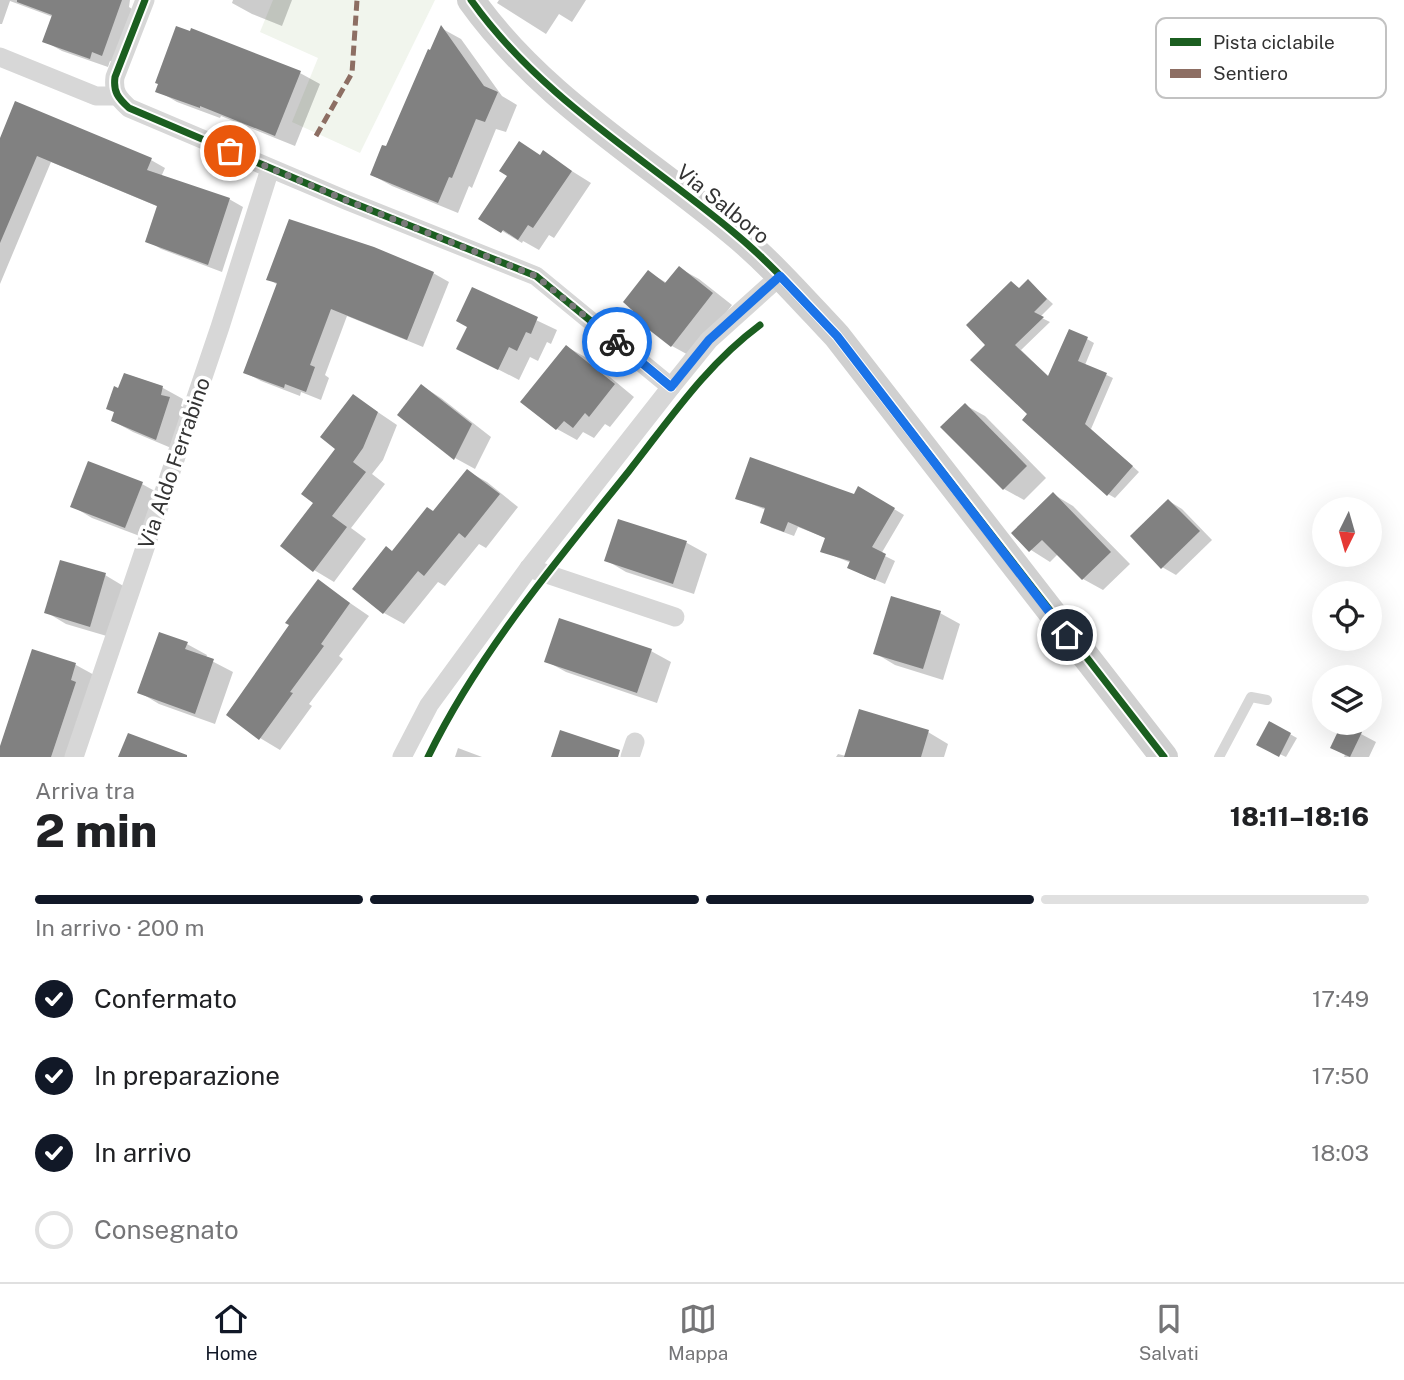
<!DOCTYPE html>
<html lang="it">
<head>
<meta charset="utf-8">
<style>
	:root { --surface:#fff; --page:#f6f6f6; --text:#202124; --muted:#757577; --line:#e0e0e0; --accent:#111827 }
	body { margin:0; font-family:"Public Sans",sans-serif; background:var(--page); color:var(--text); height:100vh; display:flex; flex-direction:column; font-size:26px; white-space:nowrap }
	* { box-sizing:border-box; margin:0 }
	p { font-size:23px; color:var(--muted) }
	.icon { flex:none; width:38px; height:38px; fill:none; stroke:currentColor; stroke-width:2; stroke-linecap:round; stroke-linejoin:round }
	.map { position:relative; height:757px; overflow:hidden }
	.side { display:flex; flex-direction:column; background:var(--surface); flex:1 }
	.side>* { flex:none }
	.needle { width:46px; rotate:185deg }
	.fabs { position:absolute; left:1312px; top:497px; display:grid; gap:14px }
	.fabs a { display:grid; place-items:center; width:70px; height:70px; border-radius:50%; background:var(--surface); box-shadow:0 7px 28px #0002; font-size:35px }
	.pin { position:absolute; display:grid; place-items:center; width:60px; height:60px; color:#fff; margin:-30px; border:4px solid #fff; border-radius:50%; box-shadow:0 2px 7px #0007 }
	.courier { position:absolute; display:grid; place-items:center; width:70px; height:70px; margin:-35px; border:5px solid #1a73e8; border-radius:50%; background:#fff; color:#222; box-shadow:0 2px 9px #0007 }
	.summary em { font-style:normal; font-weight:800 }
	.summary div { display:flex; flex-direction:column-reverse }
	.summary { display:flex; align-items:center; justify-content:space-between; height:119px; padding:0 35px }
	h1 { font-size:46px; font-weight:800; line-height:52px }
	.bar { display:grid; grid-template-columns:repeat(4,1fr); gap:10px 7px; align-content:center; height:84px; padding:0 35px }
	.bar i { height:9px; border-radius:5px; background:var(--line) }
	.bar .active { background:var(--accent) }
	.bar p { grid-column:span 4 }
	ol { padding:0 35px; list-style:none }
	li { display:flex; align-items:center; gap:21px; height:77px }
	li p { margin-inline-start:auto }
	li .icon { padding:7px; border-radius:50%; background:var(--accent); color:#fff; stroke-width:4 }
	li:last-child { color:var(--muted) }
	li i { width:38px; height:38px; border:4px solid var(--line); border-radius:50% }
	.menu { display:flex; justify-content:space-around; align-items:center; height:98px; border-top:2px solid var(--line); background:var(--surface); font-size:19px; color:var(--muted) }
	.menu a { display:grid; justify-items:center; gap:4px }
	.menu .active { color:var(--accent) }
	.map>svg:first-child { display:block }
	.green { fill:#f1f5ed }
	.shadow { fill:#0003 }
	.building { fill:#818181 }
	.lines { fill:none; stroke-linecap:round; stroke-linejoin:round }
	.lane { stroke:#d7d7d7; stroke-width:10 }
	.street { stroke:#d7d7d7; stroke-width:19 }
	.secondary { stroke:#d0d0d0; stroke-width:28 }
	.quiet { stroke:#8d6e63; stroke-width:5; stroke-dasharray:10 5; stroke-linecap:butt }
	.cycleway-casing { stroke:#fff; stroke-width:11 }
	.cycleway { stroke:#1b5e20; stroke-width:7 }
	.done { stroke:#7a7a7a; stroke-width:7; stroke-dasharray:0 12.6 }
	.route { stroke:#1a73e8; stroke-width:9 }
	.labels { text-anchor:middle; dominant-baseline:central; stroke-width:7; stroke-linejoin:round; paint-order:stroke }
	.street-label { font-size:21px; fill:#333; stroke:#fff }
	.key { fill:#fff; stroke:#c2c2c2; stroke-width:2 }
	.key-label { font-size:19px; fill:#333 }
</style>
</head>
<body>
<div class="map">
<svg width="1404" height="757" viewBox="0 0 1404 757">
	<rect width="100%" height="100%" fill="#fff"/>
	<polygon class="green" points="273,0 435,0 360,153 292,122 318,58 260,32"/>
	<g class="shadow">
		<polygon points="0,0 130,0 129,7 138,13 120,65 110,61 108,67 62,51 44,41 53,17 10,1 2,24 0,24"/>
		<polygon points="233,0 292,0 282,26 252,14 232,3"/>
		<polygon points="499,0 586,0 572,22 559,14 546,34 497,3"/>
		<polygon points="441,28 461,39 502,96 517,105 506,132 496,129 472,188 469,186 458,213 392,186 372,175 386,149"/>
		<polygon points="192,30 300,73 320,84 295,146 221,116 220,118 177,102 158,91"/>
		<polygon points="16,103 151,160 165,168 161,177 229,199 243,207 222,272 161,249 148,241 159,207 51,162 0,284 0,142"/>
		<polygon points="543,153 591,183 554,238 549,235 539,250 523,241 522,243 481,218"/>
		<polygon points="679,268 699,279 732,305 692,357 672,346 648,272 667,283"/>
		<polygon points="433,273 449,282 423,347 347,316 325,375 329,378 321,400 301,392 300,396 261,381 246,373 278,285 268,279"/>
		<polygon points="1028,281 1053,304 1040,317 1050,322 1021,350 1049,377 1087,339 1094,343 1085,365 1113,378 1091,429 1139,472 1115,498 1108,494 1029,414 988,345 1011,283 1020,289"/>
		<polygon points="473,290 557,330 551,344 547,342 538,361 530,357 519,380 478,359 469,327"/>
		<polygon points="567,347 587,358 634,397 610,427 605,424 594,438 583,432 577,440 557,429"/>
		<polygon points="125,375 163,388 183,399 181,406 189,410 176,450 133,432 113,421"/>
		<polygon points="422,386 441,398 491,437 475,469 455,458 399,414"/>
		<polygon points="354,396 397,425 383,460 372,474 385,484 351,528 366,539 334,582 314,570 315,503 338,449"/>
		<polygon points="965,405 985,416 1046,478 1024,500 1004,489 943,427"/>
		<polygon points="467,471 487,482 518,507 486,548 479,544 445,586 438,582 404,624 384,613 354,589 434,513"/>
		<polygon points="142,484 162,495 145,538 92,518 72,506"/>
		<polygon points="859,488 904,515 881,554 895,561 885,584 859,573 851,563 822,551 826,538 798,527 794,536 772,528 762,522 766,510 737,498 855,497"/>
		<polygon points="1053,494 1073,506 1130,564 1103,590 1083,579 1058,554 1050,562 1031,550"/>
		<polygon points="1169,501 1182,509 1212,540 1176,575 1162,567"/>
		<polygon points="619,521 687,543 707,554 694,594 626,572 606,560"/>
		<polygon points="105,575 125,587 110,637 66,624 46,612"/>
		<polygon points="318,581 369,616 339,656 343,659 309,704 312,706 280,750 260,738 291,625"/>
		<polygon points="940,613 960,624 943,680 895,665 875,653"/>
		<polygon points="187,644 207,655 206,658 233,672 215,724 159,704 139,692"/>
		<polygon points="33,651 76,665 96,676 67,757 0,757"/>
		<polygon points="651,651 671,662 657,703 566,672 546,661"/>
		<polygon points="1270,723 1297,738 1286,757 1258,744"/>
		<polygon points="928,732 948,744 944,757 836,757 838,754 846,756"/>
		<polygon points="1361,734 1376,742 1369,757 1344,757 1345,755 1332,748"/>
		<polygon points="458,748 482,757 455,757"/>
	</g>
	<g class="building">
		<polygon points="17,0 122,0 102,56 92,52 90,59 42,42 52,15 17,2"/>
		<polygon points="441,25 484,86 498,92 485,122 476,119 452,178 449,177 438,203 370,175 382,145 386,146 428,49 430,50"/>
		<polygon points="176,26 190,31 191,28 301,71 275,136 200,106 200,108 155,92 158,84 155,83"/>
		<polygon points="15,101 152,158 147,170 230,198 208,265 145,242 157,206 37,156 0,243 0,138"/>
		<polygon points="519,141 540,155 543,150 572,171 533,228 528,225 518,240 503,230 501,233 478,219 507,176 499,171"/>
		<polygon points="289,219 374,247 434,272 407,340 331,309 310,365 315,367 306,392 285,384 284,388 243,373 277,283 266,280"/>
		<polygon points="679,266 713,293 671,347 630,315 633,311 623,302 648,270 665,283"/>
		<polygon points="1028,279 1047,299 1034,312 1044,317 1015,345 1048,376 1069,329 1088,337 1078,361 1107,373 1085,424 1133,466 1107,496 1022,420 1027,414 970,360 985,345 966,325 1011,281 1019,288"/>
		<polygon points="472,287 538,317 531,334 526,332 517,351 509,347 498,370 456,349 467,327 456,321"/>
		<polygon points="566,345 615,384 589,417 585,413 573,428 564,421 556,430 520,402"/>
		<polygon points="124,373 163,386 161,395 170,397 156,440 111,421 114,412 106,409 114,386 118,388"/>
		<polygon points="421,384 472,424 454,460 397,415"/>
		<polygon points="353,394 378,412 363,448 353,462 366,472 332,516 347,527 313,572 280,546 313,503 301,494 335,449 320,437"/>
		<polygon points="965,403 1027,466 1003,490 940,427"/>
		<polygon points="750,457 854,494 858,486 895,508 872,547 886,554 875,580 847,568 850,561 820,552 825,538 788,522 784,532 760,523 765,508 735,499"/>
		<polygon points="88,461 143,482 125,528 70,507"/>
		<polygon points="467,469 500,494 465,538 459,533 424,576 418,571 383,614 352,589 386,546 392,551 427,507 433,511"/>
		<polygon points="1053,492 1111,552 1082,580 1042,540 1029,552 1011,533"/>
		<polygon points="1168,499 1200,531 1161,569 1130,536"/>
		<polygon points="618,519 687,541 673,584 604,561"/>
		<polygon points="60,560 106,573 90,627 44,613"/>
		<polygon points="318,579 350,603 321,644 324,646 290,692 293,693 259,740 226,715 289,625 285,623"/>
		<polygon points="891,596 941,611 923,669 873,654"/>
		<polygon points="559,618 652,649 637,693 544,662"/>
		<polygon points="159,632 188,642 185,649 214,659 195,714 137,693"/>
		<polygon points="32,649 76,663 71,680 76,682 51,757 0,757 0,746"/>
		<polygon points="859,709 929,730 921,757 844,757"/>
		<polygon points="1269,721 1291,733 1279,757 1256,745"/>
		<polygon points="1342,723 1362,732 1350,757 1330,748"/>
		<polygon points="560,730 620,750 618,757 551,757"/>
		<polygon points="128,733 187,755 187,757 118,757"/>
	</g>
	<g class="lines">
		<polyline class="lane" points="1219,757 1251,697 1267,700"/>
		<g class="street">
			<path d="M145 0 115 77C113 92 118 98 129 108L348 201 536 276 671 387"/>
			<polyline points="0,57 96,96 116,96"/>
			<polyline points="529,568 675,617"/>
			<polyline points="74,757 220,327 270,169"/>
			<polyline points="402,757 429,705 529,568 671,387 709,340 780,276"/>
			<polyline points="630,757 635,742"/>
		</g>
		<path class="secondary" d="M471 0C540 97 642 156 732 231 770 262 803 300 837 336L1164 757"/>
		<polyline class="quiet" points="316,136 352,73 357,0"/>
		<defs>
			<g id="cycleway">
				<path d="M145 0 115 77C113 92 118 98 129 108L348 201 536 276 671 387"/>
				<path d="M471 0C540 97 642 156 732 231 770 262 803 300 837 336L1164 757"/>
				<path d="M428 757C479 652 557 561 629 471 670 419 706 365 760 325"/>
			</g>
		</defs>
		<use href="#cycleway" class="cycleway-casing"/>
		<use href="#cycleway" class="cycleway"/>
	</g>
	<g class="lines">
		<polyline class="done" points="230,151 348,201 536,276 617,342"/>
		<polyline class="route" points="617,342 671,387 709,340 780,276 837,336 1067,635"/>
	</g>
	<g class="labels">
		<g class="street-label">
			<text transform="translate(723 204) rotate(39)">Via Salboro</text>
			<text transform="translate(174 463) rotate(-71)">Via Aldo Ferrabino</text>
		</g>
	</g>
	<rect x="1156" y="18" width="230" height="80" rx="10" class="key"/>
	<rect x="1170" y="38" width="31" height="8" fill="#1b5e20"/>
	<rect x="1170" y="69" width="31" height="9" fill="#8d6e63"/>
	<g class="key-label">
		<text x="1213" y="49">Pista ciclabile</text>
		<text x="1213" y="80">Sentiero</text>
	</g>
</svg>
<div class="fabs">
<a><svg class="needle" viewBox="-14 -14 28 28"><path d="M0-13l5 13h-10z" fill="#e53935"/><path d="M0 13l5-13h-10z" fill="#757577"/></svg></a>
<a><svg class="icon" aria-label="locate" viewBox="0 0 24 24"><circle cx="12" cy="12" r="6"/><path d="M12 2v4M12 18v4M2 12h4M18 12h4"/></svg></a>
<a><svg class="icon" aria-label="layers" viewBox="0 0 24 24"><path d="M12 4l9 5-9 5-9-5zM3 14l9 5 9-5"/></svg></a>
</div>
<div class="pin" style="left:230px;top:151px;background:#ea580c"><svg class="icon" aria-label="bag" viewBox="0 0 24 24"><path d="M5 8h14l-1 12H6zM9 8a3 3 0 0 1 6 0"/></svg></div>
<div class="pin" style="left:1067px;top:635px;background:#1f2937"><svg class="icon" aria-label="home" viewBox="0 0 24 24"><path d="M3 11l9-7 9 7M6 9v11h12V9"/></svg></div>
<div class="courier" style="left:617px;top:342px"><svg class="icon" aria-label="bike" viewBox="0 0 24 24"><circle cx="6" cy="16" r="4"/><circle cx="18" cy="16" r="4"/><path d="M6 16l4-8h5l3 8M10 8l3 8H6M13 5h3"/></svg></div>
</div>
<section class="side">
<div class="summary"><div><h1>2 min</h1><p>Arriva tra</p></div><em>18:11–18:16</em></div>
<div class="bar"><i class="active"></i><i class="active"></i><i class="active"></i><i></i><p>In arrivo · 200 m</p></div>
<ol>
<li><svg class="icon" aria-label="check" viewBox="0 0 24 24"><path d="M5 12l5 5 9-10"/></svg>Confermato<p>17:49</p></li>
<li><svg class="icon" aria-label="check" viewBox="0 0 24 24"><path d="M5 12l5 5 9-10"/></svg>In preparazione<p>17:50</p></li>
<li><svg class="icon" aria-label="check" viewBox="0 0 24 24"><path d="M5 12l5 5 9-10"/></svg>In arrivo<p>18:03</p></li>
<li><i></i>Consegnato</li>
</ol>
</section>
<nav class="menu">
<a class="active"><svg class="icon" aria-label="home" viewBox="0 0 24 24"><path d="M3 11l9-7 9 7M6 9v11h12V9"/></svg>Home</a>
<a><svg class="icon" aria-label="map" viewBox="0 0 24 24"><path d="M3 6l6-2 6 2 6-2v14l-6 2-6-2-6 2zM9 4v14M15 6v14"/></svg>Mappa</a>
<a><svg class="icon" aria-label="saved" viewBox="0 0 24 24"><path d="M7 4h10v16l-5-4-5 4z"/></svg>Salvati</a>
</nav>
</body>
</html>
